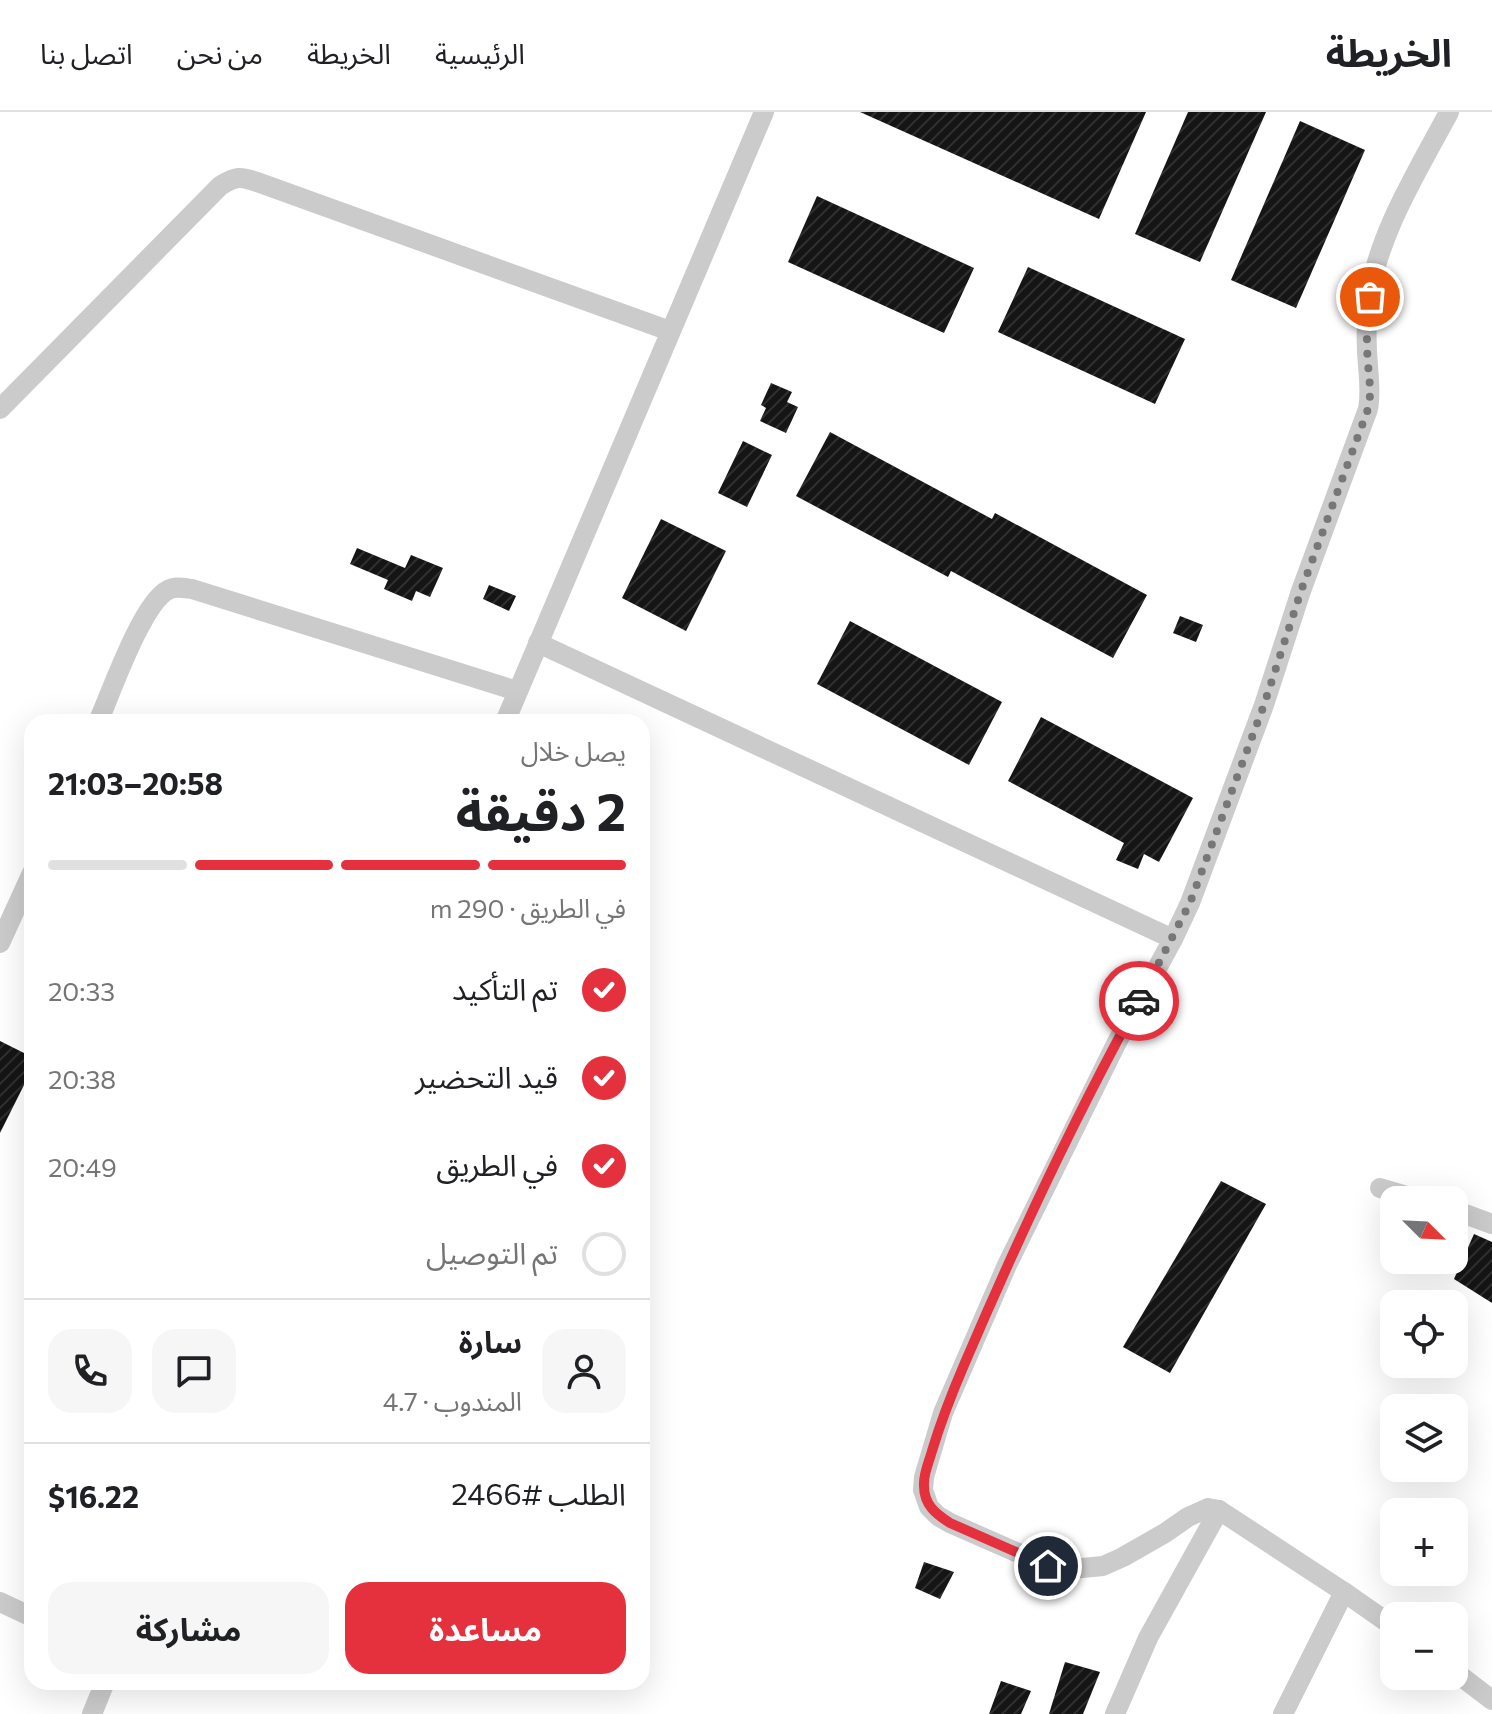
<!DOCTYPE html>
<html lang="ar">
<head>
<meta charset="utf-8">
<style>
	:root { --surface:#fff; --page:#f6f6f6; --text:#202124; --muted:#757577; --line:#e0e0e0; --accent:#e5313e }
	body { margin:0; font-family:Commissioner,"Noto Sans Arabic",sans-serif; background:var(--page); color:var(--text); direction:rtl; height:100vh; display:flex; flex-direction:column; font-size:30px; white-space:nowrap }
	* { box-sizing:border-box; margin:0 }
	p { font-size:26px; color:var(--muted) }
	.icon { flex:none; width:44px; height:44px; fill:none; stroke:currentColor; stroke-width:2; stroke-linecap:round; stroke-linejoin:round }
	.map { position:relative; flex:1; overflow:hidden; direction:ltr }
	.side { position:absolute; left:24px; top:602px; width:626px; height:976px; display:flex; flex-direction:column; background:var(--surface); border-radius:24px; box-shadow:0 8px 32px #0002; direction:rtl }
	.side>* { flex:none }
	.needle { width:52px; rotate:114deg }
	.buttons { position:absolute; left:1380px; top:1074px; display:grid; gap:16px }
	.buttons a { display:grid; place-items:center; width:88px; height:88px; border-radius:16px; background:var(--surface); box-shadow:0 8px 32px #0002; font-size:40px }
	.pin { position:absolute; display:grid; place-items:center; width:68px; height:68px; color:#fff; margin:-34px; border:4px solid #fff; border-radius:50%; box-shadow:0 2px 8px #0007 }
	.courier { position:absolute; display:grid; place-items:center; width:80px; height:80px; margin:-40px; border:6px solid #e5313e; border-radius:50%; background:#fff; color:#222; box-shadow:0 2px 10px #0007 }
	.overview em { font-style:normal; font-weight:700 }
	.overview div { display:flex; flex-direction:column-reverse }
	.overview { display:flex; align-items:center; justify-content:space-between; height:136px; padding:0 24px }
	h1 { font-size:52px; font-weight:700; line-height:60px }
	.bar { display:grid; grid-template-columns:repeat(4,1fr); gap:12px 8px; align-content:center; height:96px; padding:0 24px }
	.bar i { height:10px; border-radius:6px; background:var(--line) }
	.bar .selected { background:var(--accent) }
	.bar p { grid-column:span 4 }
	.line { display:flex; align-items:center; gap:20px; padding:0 24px; border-top:2px solid var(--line) }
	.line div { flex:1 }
	.round { display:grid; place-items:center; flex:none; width:84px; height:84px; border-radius:24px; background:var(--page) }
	ol { padding:0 24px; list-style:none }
	li { display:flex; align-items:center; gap:24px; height:88px }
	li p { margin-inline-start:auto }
	li .icon { padding:8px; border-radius:50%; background:var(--accent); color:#fff; stroke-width:4 }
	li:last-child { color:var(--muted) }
	li i { width:44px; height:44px; border:4px solid var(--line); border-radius:50% }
	.button { display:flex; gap:16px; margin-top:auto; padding:16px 24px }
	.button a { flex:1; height:92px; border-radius:24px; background:var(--accent); color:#fff; font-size:32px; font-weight:700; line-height:92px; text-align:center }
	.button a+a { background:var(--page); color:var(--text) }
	header { display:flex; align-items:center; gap:48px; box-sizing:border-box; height:112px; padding:0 40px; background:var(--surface); border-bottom:2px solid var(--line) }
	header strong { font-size:38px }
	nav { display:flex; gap:44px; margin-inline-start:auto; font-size:28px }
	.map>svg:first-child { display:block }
	.building { fill:url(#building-hatch) }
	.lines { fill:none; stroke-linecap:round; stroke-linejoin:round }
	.minor { stroke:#cbcbcb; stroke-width:20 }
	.done { stroke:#777; stroke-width:8; stroke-dasharray:0 14.4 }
	.route { stroke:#e5313e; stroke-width:10 }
</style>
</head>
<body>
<header>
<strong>الخريطة</strong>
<nav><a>الرئيسية</a><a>الخريطة</a><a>من نحن</a><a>اتصل بنا</a></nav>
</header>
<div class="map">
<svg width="1492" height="1602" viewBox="0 0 1492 1602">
	<defs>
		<pattern id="building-hatch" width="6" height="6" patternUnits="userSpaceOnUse" patternTransform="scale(2)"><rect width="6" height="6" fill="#151515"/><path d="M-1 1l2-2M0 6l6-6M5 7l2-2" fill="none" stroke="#2f2f2f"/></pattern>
	</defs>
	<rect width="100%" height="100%" fill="#fff"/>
	<g class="building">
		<polygon points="860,0 1146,0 1099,107"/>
		<polygon points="1188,0 1266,0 1200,150 1135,122"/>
		<polygon points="1300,9 1365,38 1296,196 1231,168"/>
		<polygon points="817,84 974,156 944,221 788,150"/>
		<polygon points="1028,155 1185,227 1155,292 998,220"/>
		<polygon points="771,271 792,280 787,290 798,295 786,321 760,309 766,296 761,293"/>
		<polygon points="830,320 992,407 995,401 1147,483 1113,546 951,459 948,465 796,384"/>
		<polygon points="743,329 772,343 747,395 718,381"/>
		<polygon points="661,407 726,439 686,519 622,486"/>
		<polygon points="357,436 405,456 411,443 443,456 430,485 416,479 412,489 384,477 388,468 350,452"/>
		<polygon points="489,473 516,484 509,499 483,487"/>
		<polygon points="1180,504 1203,513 1196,530 1173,521"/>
		<polygon points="850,509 1002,590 969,653 817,572"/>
		<polygon points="1041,605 1193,686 1159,750 1144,742 1138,757 1116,748 1124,731 1008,669"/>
		<polygon points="0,929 32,945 32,957 0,1021"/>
		<polygon points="1221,1069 1266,1092 1170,1261 1123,1235"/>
		<polygon points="1474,1122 1492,1130 1492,1191 1454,1167"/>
		<polygon points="924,1450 954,1460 940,1487 915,1476"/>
		<polygon points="1065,1550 1100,1560 1083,1602 1049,1602"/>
		<polygon points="1001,1569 1031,1579 1021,1602 989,1602"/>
	</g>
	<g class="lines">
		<g class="minor">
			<path d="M0 297 220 74C236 64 240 64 257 70L670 219"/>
			<polyline points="538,531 1173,827"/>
			<path d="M98 610C111 581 142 491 168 478 175 474 184 476 192 477L517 579"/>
			<polyline points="505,610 764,0"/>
			<polyline points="0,831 32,761"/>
			<polyline points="1380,1076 1421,1088"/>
			<polyline points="1454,1098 1492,1112"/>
			<polyline points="0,1490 32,1505"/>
			<path d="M1394 1515 1344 1480 1219 1398 1208 1396 1188 1405 1165 1421 1123 1445 1103 1454 1072 1457 1048 1454 950 1411 938 1404 929 1395 923 1378 924 1365 943 1301 1007 1153 1117 930 1173 827 1190 791 1264 593 1301 479 1368 297C1371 281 1369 269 1368 254 1366 232 1366 208 1369 186 1378 121 1419 57 1449 0"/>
			<polyline points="1454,1559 1492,1588"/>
			<polyline points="92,1602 105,1570"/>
			<polyline points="1115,1602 1148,1526 1219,1398"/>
			<polyline points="1283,1602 1344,1480"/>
		</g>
	</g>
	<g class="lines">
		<path class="done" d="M1139 889 1190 791 1264 593 1301 479 1368 297C1372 280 1369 268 1368 251 1366 229 1367 207 1370 185"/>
		<path class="route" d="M1048 1454 950 1411C936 1402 924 1393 924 1374 923 1362 929 1350 932 1339 941 1309 952 1281 964 1253 1017 1129 1074 1006 1139 889"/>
	</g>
</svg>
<div class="buttons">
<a><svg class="needle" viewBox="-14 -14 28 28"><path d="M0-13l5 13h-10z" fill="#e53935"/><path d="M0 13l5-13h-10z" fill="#757577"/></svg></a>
<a><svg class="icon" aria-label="locate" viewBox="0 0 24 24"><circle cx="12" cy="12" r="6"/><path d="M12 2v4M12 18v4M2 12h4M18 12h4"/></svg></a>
<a><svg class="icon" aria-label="layers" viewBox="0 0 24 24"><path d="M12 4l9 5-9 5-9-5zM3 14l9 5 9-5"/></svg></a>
<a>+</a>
<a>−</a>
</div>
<div class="pin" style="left:1370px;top:185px;background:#ea580c"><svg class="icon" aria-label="bag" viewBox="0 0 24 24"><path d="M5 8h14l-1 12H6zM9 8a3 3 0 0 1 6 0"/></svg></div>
<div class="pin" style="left:1048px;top:1454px;background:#1f2937"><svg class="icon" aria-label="home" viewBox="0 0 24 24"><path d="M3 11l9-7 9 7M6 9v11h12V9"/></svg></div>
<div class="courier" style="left:1139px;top:889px"><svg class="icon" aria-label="car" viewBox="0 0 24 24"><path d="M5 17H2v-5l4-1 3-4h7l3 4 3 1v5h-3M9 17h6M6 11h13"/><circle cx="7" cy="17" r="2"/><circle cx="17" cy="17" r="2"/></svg></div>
<section class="side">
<div class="overview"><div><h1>2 دقيقة</h1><p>يصل خلال</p></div><em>20:58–21:03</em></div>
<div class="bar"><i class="selected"></i><i class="selected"></i><i class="selected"></i><i></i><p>في الطريق · 290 m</p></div>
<ol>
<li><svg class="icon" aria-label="check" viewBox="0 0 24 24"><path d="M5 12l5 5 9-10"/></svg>تم التأكيد<p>20:33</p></li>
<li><svg class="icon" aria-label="check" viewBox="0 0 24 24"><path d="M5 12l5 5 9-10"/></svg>قيد التحضير<p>20:38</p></li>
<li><svg class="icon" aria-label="check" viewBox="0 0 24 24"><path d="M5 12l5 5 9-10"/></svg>في الطريق<p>20:49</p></li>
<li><i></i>تم التوصيل</li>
</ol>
<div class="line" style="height:144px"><a class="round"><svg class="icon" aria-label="person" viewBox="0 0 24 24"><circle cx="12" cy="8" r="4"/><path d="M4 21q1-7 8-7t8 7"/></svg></a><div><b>سارة</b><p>المندوب · 4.7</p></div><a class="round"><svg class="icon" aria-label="chat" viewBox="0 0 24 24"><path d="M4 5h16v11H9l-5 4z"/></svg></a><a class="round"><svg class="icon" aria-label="phone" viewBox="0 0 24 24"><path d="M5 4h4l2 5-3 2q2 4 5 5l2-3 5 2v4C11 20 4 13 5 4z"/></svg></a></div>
<div class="line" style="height:104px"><div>الطلب #2466</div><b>$16.22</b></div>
<div class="button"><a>مساعدة</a><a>مشاركة</a></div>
</section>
</div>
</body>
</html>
